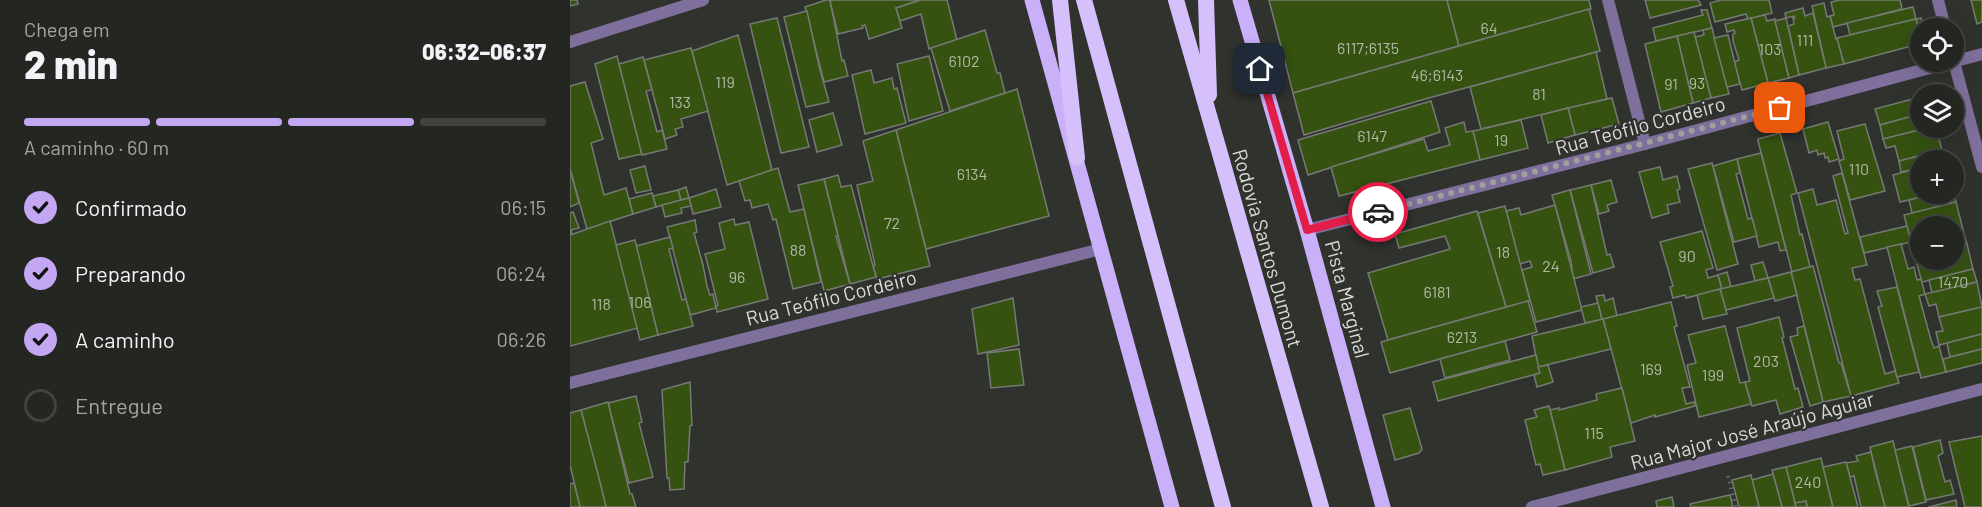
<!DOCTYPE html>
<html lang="pt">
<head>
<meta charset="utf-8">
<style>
	:root { --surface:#242622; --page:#30322f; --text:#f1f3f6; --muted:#a3a5a5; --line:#414340; --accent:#c3a7f2 }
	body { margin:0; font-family:Barlow,sans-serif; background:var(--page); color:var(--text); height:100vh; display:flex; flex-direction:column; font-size:22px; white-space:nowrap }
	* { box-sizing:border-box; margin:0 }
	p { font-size:20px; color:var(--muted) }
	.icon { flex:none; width:33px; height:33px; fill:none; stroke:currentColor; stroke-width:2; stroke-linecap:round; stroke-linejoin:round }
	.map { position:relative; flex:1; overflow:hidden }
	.sheet { display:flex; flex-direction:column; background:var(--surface); width:570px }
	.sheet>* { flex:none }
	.tools { position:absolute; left:1340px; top:18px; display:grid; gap:12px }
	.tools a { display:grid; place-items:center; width:54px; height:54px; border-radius:50%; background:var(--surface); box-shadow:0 6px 24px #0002,0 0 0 2px var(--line); font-size:30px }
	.pin { position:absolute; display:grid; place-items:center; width:51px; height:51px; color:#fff; margin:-26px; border-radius:12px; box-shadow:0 3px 9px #0006 }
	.courier { position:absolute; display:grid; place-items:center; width:60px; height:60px; margin:-30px; border:4px solid #e11d48; border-radius:50%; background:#fff; color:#222; box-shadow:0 2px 8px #0007 }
	.summary em { font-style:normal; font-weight:800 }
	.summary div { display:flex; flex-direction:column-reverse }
	.summary { display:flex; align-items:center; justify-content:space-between; height:102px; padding:0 24px }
	h1 { font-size:39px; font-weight:800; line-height:45px }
	.bar { display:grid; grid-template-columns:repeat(4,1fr); gap:9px 6px; align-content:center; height:72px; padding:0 24px }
	.bar i { height:8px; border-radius:4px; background:var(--line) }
	.bar .current { background:var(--accent) }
	.bar p { grid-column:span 4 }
	ol { padding:0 24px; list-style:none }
	li { display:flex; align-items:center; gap:18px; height:66px }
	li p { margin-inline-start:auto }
	li .icon { padding:6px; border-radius:50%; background:var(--accent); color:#111; stroke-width:4 }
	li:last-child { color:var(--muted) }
	li i { width:33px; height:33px; border:3px solid var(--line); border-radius:50% }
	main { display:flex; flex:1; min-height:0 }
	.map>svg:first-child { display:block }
	.building { fill:#355211; stroke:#767974; stroke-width:1.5 }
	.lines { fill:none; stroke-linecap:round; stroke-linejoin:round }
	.path { stroke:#6a6c68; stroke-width:4; stroke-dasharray:1.5 4.5; stroke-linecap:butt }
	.minor { stroke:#7f6f9c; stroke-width:12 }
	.primary { stroke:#caaff9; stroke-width:15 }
	.trunk { stroke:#d6c0fc; stroke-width:16 }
	.done { stroke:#9ea09c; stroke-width:6; stroke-dasharray:0 10.8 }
	.route { stroke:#e11d48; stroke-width:8 }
	.labels { text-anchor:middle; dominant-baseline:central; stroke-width:4.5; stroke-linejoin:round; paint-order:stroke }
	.number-label { font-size:16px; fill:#b1b9a6 }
	.street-label { font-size:20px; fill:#dadbd8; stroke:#30322e }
</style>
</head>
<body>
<main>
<section class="sheet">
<div class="summary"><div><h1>2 min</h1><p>Chega em</p></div><em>06:32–06:37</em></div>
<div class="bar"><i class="current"></i><i class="current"></i><i class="current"></i><i></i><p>A caminho · 60 m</p></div>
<ol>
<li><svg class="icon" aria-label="check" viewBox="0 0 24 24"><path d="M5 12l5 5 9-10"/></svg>Confirmado<p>06:15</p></li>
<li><svg class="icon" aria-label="check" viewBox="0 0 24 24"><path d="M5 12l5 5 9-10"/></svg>Preparando<p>06:24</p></li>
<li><svg class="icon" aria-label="check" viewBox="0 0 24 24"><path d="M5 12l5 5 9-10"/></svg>A caminho<p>06:26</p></li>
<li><i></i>Entregue</li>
</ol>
</section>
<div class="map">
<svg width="1412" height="507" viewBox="0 0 1412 507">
	<rect width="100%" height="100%" fill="#30322e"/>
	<g class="building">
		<polygon points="0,0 7,0 8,4 0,6"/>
		<polygon points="256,0 260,0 272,61 274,60 278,76 254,82 235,7"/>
		<polygon points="263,0 351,0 326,8 332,28 299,39 295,25 292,26 293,28 268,34 260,1"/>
		<polygon points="351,0 377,0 387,40 359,49 351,14 330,21 326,8"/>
		<polygon points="699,0 877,0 889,46 723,93"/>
		<polygon points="877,0 1019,0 1021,9 889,46"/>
		<polygon points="1075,0 1128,0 1131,5 1080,18"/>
		<polygon points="1151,0 1199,0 1202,13 1178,19 1176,14 1145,22 1140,3"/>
		<polygon points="1270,0 1330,0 1332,9 1263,27 1260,16 1264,15 1261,2"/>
		<polygon points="1401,0 1412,0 1412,22 1407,24"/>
		<polygon points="1254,3 1257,17 1260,16 1266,39 1267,38 1274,64 1256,68 1242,6"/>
		<polygon points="1343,7 1346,19 1280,35 1277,23"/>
		<polygon points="1233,8 1235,16 1243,13 1256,68 1229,75 1218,26 1224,24 1223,18 1225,18 1224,16 1216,18 1215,13"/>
		<polygon points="1019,9 1030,51 848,101 734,135 723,93"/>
		<polygon points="1131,10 1137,10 1142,28 1086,41 1083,28 1133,15"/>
		<polygon points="237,11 249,66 259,102 236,107 214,17"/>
		<polygon points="1195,15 1197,21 1205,19 1219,78 1198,83 1181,18"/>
		<polygon points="207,18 239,147 211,153 180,24"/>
		<polygon points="1181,18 1198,83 1172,90 1164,62 1169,60 1163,41 1163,34 1165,33 1164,30 1157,32 1155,24"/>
		<polygon points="1216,18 1229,75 1219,78 1205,21"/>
		<polygon points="1351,18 1353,28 1350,28 1350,36 1346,19"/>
		<polygon points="1346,19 1350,36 1349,44 1274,64 1267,38"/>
		<polygon points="1142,28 1159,94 1141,98 1125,37 1134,35 1133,30"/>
		<polygon points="415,30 427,73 430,73 435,93 380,111 361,48"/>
		<polygon points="1124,32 1141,98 1123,103 1107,36"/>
		<polygon points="168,35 202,170 157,185 122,51"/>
		<polygon points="1158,35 1170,84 1157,87 1144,38"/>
		<polygon points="1107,36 1123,103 1091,112 1075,44"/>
		<polygon points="121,48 138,111 111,119 113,127 105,129 107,135 95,139 74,60"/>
		<polygon points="1026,52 1037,99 911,129 900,87"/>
		<polygon points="47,56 72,154 49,159 25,64"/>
		<polygon points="359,56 373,111 339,121 327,64"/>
		<polygon points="73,57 82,90 76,91 87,132 92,130 97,149 72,155 49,64"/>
		<polygon points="301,70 304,83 322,78 324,89 327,88 336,123 295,134 282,75"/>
		<polygon points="15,82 33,139 21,143 34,195 56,188 63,214 17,229 0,169 0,86"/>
		<polygon points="447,89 479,216 356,249 326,130"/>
		<polygon points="1350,97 1350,114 1310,125 1305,109"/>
		<polygon points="1042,98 1049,124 1005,135 998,108"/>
		<polygon points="861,101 870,132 738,175 728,140"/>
		<polygon points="998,108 1005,135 978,143 971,115"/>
		<polygon points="263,113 272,145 247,152 239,120"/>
		<polygon points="1350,114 1350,128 1357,128 1313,139 1310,125"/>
		<polygon points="951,120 958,148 910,160 903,131"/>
		<polygon points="894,122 896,132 903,131 910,160 769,196 761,167 854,139 858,151 880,145 875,128"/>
		<polygon points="1258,122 1269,159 1259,162 1258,157 1255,158 1254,153 1248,155 1247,150 1239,153 1233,129"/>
		<polygon points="1295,124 1315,191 1280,200 1269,161 1274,159 1267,131"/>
		<polygon points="1357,128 1366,128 1372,150 1329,161 1325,146 1316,148 1313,139"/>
		<polygon points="326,130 360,266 307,279 303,266 305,265 287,185 303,181 293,141"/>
		<polygon points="1210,133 1227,193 1221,195 1230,235 1232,234 1240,267 1222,272 1188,141 1188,139"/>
		<polygon points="1372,150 1375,160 1350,160 1350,168 1331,172 1329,161"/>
		<polygon points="1191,153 1216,250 1210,251 1208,242 1189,247 1167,159"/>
		<polygon points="1167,159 1170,173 1166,174 1178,219 1182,218 1187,236 1164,242 1143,166"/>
		<polygon points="1142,163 1168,264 1147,270 1118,169"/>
		<polygon points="75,166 81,190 66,193 60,170"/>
		<polygon points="1090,167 1093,180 1107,176 1110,189 1107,190 1110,202 1097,205 1099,213 1082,218 1069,172"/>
		<polygon points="208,168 220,212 234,209 251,282 223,289 206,219 203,220 198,204 182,208 180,200 175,201 169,181"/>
		<polygon points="1349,168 1350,194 1363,194 1330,202 1323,175"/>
		<polygon points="0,169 9,203 0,207"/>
		<polygon points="1272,173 1297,265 1282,268 1285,280 1290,279 1315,374 1325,371 1329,383 1281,396 1228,193 1243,189 1247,205 1266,200 1275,234 1278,233 1263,176"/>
		<polygon points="268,175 271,187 281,185 306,277 280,284 254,179"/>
		<polygon points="254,179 268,236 266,236 280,284 254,291 228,185"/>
		<polygon points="1041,180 1047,202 1037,205 1039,211 1029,214 1021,185"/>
		<polygon points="1021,185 1037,255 1040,254 1044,267 1023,273 1000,190"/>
		<polygon points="116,187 119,198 111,200 108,190"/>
		<polygon points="146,189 151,207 123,214 119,198"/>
		<polygon points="108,190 111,200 86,207 83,196"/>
		<polygon points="1000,190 1021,274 1003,279 1001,261 982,195"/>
		<polygon points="1383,192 1386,202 1342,213 1339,200 1363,194 1383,194"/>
		<polygon points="82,193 86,207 63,214 59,199"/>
		<polygon points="119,198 121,206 111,208 112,213 95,217 92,205"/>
		<polygon points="1386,202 1393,230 1383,232 1383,226 1350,226 1350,240 1341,242 1334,215"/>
		<polygon points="985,205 1012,310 966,322 952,270 962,267 960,261 950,264 936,211 949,208 951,215"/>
		<polygon points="935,206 960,301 936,307 908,213"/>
		<polygon points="907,211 936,307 818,340 798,273 880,249 875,236 829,248 825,234"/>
		<polygon points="3,212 9,228 1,230 2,234 0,235 0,213"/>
		<polygon points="164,219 165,225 179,222 198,299 147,312 146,306 148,305 135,254 155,249 149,223"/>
		<polygon points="125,220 127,232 124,233 133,265 137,286 140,295 143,294 146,308 120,315 97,227"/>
		<polygon points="40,221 68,328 0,346 0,235"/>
		<polygon points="1337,226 1341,242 1294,253 1290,237"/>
		<polygon points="1393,230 1397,244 1383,248 1383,232"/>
		<polygon points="1132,231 1143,268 1136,270 1138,278 1148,275 1152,289 1116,298 1115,295 1103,298 1100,287 1103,286 1090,242"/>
		<polygon points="100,237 103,248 99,249 112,300 116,299 123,326 88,335 66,246"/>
		<polygon points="65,240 88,335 70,340 46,245"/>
		<polygon points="1331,244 1338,269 1344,267 1347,280 1351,279 1355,294 1349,296 1361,340 1364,348 1369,346 1376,372 1351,378 1317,247"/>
		<polygon points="1397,244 1403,269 1352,282 1345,257 1350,256 1350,260 1383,260 1383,248"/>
		<polygon points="1193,262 1198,278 1185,281 1181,265"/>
		<polygon points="1243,266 1269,363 1271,363 1281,396 1253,402 1221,272"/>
		<polygon points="1403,269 1407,282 1362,293 1359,280"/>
		<polygon points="1157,272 1161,287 1152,289 1148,275"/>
		<polygon points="1221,272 1227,295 1205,301 1198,278"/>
		<polygon points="1198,278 1204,298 1156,310 1150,289"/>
		<polygon points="1407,282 1412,307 1369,317 1366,304 1359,306 1355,294"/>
		<polygon points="1327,287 1349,372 1327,377 1308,307 1312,306 1307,291"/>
		<polygon points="1150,289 1157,314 1133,319 1127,295"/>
		<polygon points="1034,295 1035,301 1043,298 1047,316 1032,320 1026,296"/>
		<polygon points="443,298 449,345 408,354 402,309"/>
		<polygon points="958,301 967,332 820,373 811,342"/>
		<polygon points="1101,302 1107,326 1104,327 1120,387 1112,388 1116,404 1124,402 1125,406 1085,417 1085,415 1061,423 1033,319"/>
		<polygon points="1028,303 1032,320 1015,323 1011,307"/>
		<polygon points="1412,307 1412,334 1369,345 1366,332 1373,331 1369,317"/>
		<polygon points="1209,317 1214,337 1212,338 1225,389 1228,388 1233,407 1210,414 1206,400 1182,406 1175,382 1180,381 1167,328"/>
		<polygon points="1033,319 1041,349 968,367 962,336"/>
		<polygon points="1155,326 1170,383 1175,382 1181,404 1129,417 1117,365 1126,363 1118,335"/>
		<polygon points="1234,326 1253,402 1240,406 1220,337 1228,335 1227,328"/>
		<polygon points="1412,334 1412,349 1380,357 1377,343"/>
		<polygon points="935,341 940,360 875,378 870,359"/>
		<polygon points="449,349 454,385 421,388 417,353"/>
		<polygon points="1412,349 1412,363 1376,372 1373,359"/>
		<polygon points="966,355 970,373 868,401 863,382"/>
		<polygon points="978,365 983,382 967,387 964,375 970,373 968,367"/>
		<polygon points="120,382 122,425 120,426 118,462 115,462 114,489 100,490 99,478 97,478 92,390"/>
		<polygon points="1052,388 1065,441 1040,447 1042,457 995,470 980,410 989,408 989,410 1027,400 1026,394"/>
		<polygon points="66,396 72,422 69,423 83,477 59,483 38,403"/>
		<polygon points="38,402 60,494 62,494 66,507 36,507 11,410"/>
		<polygon points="979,406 995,470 973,475 970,464 966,465 955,420 967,417 964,410"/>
		<polygon points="840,408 852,449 849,453 825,460 813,415"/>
		<polygon points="11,410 30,482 36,507 10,507 0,465 0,413"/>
		<polygon points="1412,436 1412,507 1395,507 1379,442"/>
		<polygon points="1370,440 1373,453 1368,456 1375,482 1380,480 1384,494 1356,500 1343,447"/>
		<polygon points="1323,441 1333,483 1339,507 1315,507 1301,452 1300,447"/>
		<polygon points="1342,446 1356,502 1339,506 1325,450"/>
		<polygon points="1301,452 1305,470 1315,507 1291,507 1284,476 1280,477 1279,473 1276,463 1288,461 1286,456"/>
		<polygon points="1251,458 1263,507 1237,507 1236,501 1225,503 1216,467"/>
		<polygon points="1276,462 1288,507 1263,507 1253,467"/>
		<polygon points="1216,467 1226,507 1212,507 1202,470"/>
		<polygon points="1203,474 1212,507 1189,507 1182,480"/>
		<polygon points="1181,475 1189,507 1169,507 1162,480"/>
		<polygon points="4,483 10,507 0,507 0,484"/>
		<polygon points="1160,495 1163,507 1121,507 1120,504"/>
		<polygon points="1102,497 1104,507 1087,507 1086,501"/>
		<polygon points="1386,500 1387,507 1358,507 1363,506"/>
		<polygon points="1236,501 1237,507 1226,507 1225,503"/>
	</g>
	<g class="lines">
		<polyline class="path" points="1158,476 1166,507"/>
		<g class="minor">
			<polyline points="1038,0 1075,144"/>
			<polyline points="1368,0 1375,28"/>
			<polyline points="0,42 133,0"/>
			<polyline points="1383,58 1412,167"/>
			<polyline points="737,230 1075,144 1412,54"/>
			<polyline points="0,383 531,249"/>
			<polyline points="962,507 1412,389"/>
		</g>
		<g class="primary">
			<polyline points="462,0 602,507"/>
			<polyline points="670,0 737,230 813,507"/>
		</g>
		<g class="trunk">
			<polyline points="490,0 507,158"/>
			<polyline points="514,0 653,507"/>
			<polyline points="606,0 751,507"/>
			<polyline points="636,0 639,95"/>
		</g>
	</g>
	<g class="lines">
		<polyline class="done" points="808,212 1210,108"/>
		<polyline class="route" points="690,69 737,230 808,212"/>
	</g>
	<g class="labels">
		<g class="number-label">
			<text x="919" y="27">64</text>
			<text x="1235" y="39">111</text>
			<text x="798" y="47">6117;6135</text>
			<text x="1200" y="48">103</text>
			<text x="394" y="60">6102</text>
			<text x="867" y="74">46;6143</text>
			<text x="155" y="81">119</text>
			<text x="1127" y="82">93</text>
			<text x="1101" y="83">91</text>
			<text x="969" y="93">81</text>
			<text x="110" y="101">133</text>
			<text x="802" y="135">6147</text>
			<text x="931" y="139">19</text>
			<text x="1289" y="168">110</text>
			<text x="402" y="173">6134</text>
			<text x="322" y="222">72</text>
			<text x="228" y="249">88</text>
			<text x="933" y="251">18</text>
			<text x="1117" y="255">90</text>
			<text x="981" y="265">24</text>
			<text x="167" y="276">96</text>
			<text x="1383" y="281">1470</text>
			<text x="867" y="291">6181</text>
			<text x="70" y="301">106</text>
			<text x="31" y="303">118</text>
			<text x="892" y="336">6213</text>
			<text x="1196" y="360">203</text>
			<text x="1081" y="368">169</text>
			<text x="1143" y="374">199</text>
			<text x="1024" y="432">115</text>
			<text x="1238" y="481">240</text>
		</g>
		<g class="street-label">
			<text transform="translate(1070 125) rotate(-15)">Rua Teófilo Cordeiro</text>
			<text transform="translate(698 248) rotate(74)">Rodovia Santos Dumont</text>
			<text transform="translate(261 297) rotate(-14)">Rua Teófilo Cordeiro</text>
			<text transform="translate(778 299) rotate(75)">Pista Marginal</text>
			<text transform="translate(1182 430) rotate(-15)">Rua Major José Araújo Aguiar</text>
		</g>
	</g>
</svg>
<div class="tools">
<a><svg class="icon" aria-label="locate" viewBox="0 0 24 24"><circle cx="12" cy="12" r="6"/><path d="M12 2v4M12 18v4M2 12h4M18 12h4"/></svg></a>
<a><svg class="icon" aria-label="layers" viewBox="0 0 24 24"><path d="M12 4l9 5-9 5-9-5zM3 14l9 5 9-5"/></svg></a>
<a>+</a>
<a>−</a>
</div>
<div class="pin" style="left:1210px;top:108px;background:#ea580c"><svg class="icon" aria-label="bag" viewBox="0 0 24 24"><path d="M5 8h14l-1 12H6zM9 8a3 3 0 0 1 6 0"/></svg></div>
<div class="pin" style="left:690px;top:69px;background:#1f2937"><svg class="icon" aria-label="home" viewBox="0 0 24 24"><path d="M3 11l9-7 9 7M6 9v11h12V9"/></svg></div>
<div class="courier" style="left:808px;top:212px"><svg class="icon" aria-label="car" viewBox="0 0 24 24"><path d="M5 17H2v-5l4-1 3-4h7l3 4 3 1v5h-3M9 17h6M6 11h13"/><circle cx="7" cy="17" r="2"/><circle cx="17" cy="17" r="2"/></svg></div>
</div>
</main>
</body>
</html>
